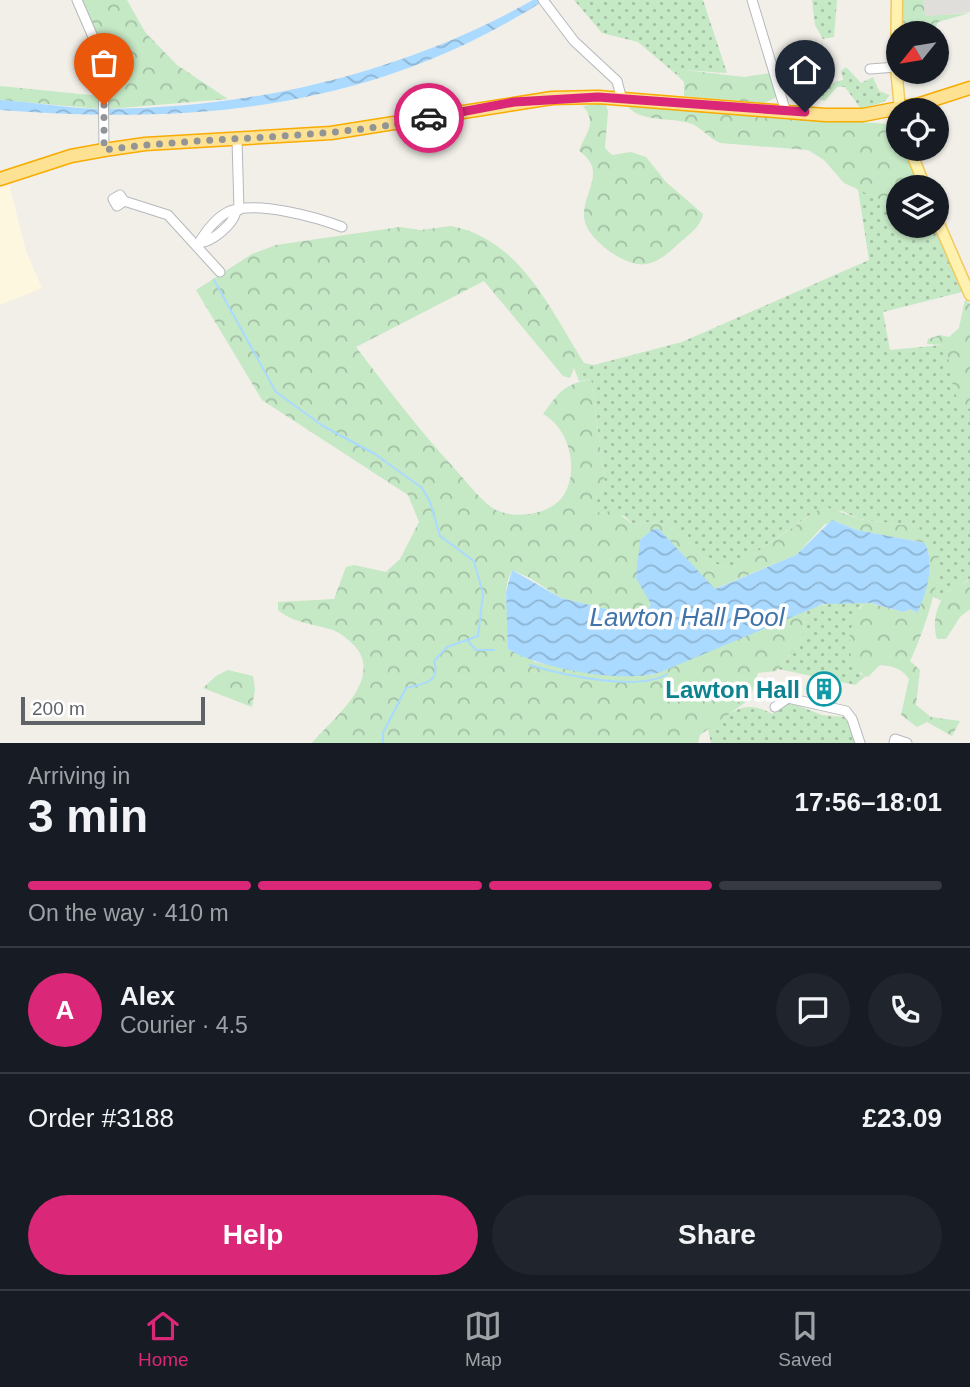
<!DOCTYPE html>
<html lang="en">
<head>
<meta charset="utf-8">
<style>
	:root { --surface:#171b24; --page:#20242c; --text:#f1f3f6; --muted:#9ea1a6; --line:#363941; --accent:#db2777 }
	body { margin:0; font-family:Helvetica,sans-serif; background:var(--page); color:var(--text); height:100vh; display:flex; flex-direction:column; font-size:26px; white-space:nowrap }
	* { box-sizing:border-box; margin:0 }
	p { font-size:23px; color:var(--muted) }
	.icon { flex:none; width:38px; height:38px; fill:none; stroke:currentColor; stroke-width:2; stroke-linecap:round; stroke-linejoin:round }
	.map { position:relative; height:743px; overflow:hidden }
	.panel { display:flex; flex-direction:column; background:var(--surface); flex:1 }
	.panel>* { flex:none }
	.needle { width:46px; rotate:240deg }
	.fabs { position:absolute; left:886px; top:21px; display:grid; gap:14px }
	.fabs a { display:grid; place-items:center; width:63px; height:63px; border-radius:50%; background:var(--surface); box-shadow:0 2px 5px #0004; font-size:35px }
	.scale { position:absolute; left:21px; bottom:18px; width:184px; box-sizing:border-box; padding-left:7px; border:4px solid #5f6368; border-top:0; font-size:19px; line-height:24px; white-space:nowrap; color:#5f6368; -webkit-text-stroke:5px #fff; paint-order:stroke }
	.pin { position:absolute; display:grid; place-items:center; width:60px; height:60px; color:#fff; margin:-72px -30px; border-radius:50% 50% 50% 0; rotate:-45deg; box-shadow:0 0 7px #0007 }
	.pin .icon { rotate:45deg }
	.courier { position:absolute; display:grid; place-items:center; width:70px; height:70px; margin:-35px; border:5px solid #db2777; border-radius:50%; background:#fff; color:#222; box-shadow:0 2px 9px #0007 }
	.head em { font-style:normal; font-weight:700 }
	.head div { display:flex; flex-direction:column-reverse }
	.head { display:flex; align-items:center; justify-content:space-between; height:119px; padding:0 28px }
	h1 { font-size:46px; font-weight:700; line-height:52px }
	.bar { display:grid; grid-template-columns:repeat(4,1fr); gap:10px 7px; align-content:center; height:84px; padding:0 28px }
	.bar i { height:9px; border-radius:5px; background:var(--line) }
	.bar .current { background:var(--accent) }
	.bar p { grid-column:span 4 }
	.line { display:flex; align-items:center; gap:18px; padding:0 28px; border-top:2px solid var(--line) }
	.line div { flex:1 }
	.round { display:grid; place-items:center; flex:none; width:74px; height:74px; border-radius:37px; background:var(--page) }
	.action { display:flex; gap:14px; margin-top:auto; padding:14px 28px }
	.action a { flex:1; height:80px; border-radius:42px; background:var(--accent); color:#fff; font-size:28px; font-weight:700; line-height:80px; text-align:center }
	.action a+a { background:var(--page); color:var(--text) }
	.tab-bar { display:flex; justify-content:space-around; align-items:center; height:98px; border-top:2px solid var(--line); background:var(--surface); font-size:19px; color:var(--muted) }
	.tab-bar a { display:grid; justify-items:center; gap:4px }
	.tab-bar .current { color:var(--accent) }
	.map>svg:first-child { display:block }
	.commercial { fill:#fef7e0 }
	.industrial { fill:#e0deda }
	.grass { fill:url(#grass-dots) }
	.forest { fill:url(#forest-crowns) }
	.water { fill:url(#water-waves) }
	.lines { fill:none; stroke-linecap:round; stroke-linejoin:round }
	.stream { stroke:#aadaff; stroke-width:2 }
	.minor-casing { stroke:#b5b8bc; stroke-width:11 }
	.major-casing { stroke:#f2c960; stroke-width:13 }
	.highway-casing { stroke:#f9ab00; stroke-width:15 }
	.minor { stroke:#fff; stroke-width:9 }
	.major { stroke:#fff2af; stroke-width:10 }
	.highway { stroke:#fde293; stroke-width:12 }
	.done { stroke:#929495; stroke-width:7; stroke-dasharray:0 12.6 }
	.route { stroke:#db2777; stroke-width:9 }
	.labels { text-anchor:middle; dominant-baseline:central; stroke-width:7; stroke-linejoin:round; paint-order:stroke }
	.culture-label { font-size:24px; font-weight:bold; fill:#0d838f; stroke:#fff; text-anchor:end }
	.water-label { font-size:26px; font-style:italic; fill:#4174aa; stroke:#fff }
</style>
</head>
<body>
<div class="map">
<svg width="970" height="743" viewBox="0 0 970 743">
	<defs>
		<pattern id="grass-dots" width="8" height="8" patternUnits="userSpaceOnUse" patternTransform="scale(1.75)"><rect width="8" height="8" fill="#c5e8c5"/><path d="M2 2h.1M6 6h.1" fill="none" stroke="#a3c0a4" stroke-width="1.8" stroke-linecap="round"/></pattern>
		<pattern id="forest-crowns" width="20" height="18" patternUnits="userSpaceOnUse" patternTransform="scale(1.75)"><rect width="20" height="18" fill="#c5e8c5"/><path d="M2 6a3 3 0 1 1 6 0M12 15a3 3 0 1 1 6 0" fill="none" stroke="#a3c0a4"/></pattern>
		<pattern id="water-waves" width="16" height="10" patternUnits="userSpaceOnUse" patternTransform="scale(1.75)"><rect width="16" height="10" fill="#aadaff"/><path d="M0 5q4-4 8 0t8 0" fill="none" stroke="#8eb4d2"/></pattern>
	</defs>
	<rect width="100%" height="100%" fill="#f1efe8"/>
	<polygon class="commercial" points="9,184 26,251 42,288 0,305 0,188"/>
	<polygon class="industrial" points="918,0 970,0 970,12 924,17"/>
	<g class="grass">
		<polygon points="574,0 703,0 727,73 684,70 677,75 638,42 602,33"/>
		<polygon points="812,0 837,0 834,37 823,39 815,25"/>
		<polygon points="846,67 861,83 873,77 879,91 890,95 884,102 861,109 845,87 837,87 825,101 812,97 810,89 843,80 841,71"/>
		<path d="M858 189 883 201 898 226 907 233 937 228 964 287 962 292 883 312 890 350 942 345 948 353 952 375 970 409V579L948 591 942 601 932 596C939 560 941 557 918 527L859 519 842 511 810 515 735 567C686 568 687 509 634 525L624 516 591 511 605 485 591 379 579 381 574 368 580 369 584 363 594 365 682 342 869 260Z"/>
		<polygon points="842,601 866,602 859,608 860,674 866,676 855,685 778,669 801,642 807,608"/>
		<path d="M789 702 822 715 844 717 849 723 854 743H711L708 729C732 712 744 698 772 714Z"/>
	</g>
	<g class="forest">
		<path d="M80 0H127L145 32 177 65 228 99 108 109C105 59 101 45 80 0Z"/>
		<polygon points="902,0 923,0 925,16 970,13 938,22 933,33 902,33"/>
		<polygon points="684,70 744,77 771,73 777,97 764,103 684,96 684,82 677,75"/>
		<polygon points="0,86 101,96 101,109 0,100"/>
		<path d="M605 103 608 111 605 148 612 155 631 152 646 157 666 182 703 214C700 229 685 237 675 247 667 254 658 262 647 264 627 268 593 243 586 225 575 199 612 173 579 151 585 133 598 124 583 106Z"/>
		<path d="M627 106 889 124 898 137V149H902L920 187H898V223L883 201 844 183 824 160 808 150 720 143C709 138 703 129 692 124 670 116 643 124 627 106Z"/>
		<path d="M451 226C520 239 550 309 584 363L580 369 574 368 570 378 563 376 484 281 356 347C388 389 419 430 454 468 466 481 477 496 491 507 509 520 546 516 561 499 581 474 570 428 543 414 560 391 563 385 591 379L605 485 592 511 603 513 613 510 634 525C687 509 686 568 735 567L824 506 859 519 918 527C925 536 938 547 939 559 941 581 920 642 910 661L920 670 916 705 931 717 960 721 952 736 927 722 917 727 901 715 909 679C901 668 893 666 880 665L868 677C841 666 846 619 866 602L903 612 910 609 916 613C924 591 936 566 925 543L857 530 838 522 825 524 796 555 714 589 659 529H653L640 540 639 562 651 604 644 616 639 617 561 598 530 578 512 570C495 605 517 632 534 662L594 673 652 675 807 608 801 642 776 671 758 673 750 699 700 735 698 743H312C332 719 380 683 358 650 352 642 341 633 333 630 314 624 293 623 278 610V602L334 599 346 567 354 565 386 572 400 559 419 522 408 495 262 400 196 290 252 254 276 245 400 227 421 230Z"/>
		<path d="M965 300 970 303V409C944 397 957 365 942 345L927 344 928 339 940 335 949 337 959 328Z"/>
		<path d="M970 579V609L960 617 946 639H937C932 622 936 602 950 590 956 585 964 584 970 579Z"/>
		<polygon points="228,670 253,676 255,689 252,707 203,688 216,676"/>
	</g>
	<g class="water">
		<path d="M533 0H545C374 109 197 125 0 110V100C33 102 73 109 106 109 254 108 403 73 533 0Z"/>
		<path d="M832 520 857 530 925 543C935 563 927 593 917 613L910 609 903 612 871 603 823 604 661 672C624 684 540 669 508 649L506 592 512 570 561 598 639 617 644 616 651 604 636 578 640 540 653 529H659L715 589 796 555Z"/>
	</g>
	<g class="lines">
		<g class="stream">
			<path d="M214 280 276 392 323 426 375 454 422 488 430 502 440 536 474 561 483 594 478 636 447 647 434 661C441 683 423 684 406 688L383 733V743"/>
			<polyline points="468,641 476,650 494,650"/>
			<path d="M530 665C563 675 638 692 667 674"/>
		</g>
		<defs>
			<g id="minor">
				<polyline points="77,0 103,60 104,150"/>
				<polyline points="543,0 574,41 617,81 622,100"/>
				<polyline points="752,0 785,109"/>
				<polyline points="870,69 896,67"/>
				<polyline points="237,139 239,210"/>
				<polyline points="124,201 117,206 113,199 120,195 124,201 168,215 220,272"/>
				<path d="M199 243C212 242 234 224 236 211"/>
				<path d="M197 246C204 234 216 217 230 211 258 201 316 217 342 227"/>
				<polyline points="775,707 788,698 846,711 852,719 860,743"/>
				<polyline points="894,743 895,739 907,743"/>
			</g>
			<g id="major">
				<polyline points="897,0 896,67 900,110"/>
				<polyline points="910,149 925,187"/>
				<polyline points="936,217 970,295"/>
			</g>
			<polyline id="highway" points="0,179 71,156 104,150 145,144 331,133 552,98 598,97 825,115 863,115 920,104 970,88"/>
		</defs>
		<use href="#minor" class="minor-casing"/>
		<use href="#major" class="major-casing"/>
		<use href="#highway" class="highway-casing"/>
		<use href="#minor" class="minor"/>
		<use href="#major" class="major"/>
		<use href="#highway" class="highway"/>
	</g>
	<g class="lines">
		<path class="done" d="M104 105V150C212 135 322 141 429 118"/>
		<polyline class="route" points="429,118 514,102 598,97 805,112"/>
	</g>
	<defs>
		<symbol id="building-ring" viewBox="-11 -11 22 22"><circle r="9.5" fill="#fff" stroke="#0f9aa8" stroke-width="1.5"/><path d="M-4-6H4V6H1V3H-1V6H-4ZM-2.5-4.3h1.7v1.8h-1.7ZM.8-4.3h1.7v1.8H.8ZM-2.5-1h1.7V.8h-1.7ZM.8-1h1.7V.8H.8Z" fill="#0f9aa8"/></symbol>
	</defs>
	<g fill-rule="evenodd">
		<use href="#building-ring" x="805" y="670" width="38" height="38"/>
	</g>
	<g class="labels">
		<g class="culture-label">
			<text x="800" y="689">Lawton Hall</text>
		</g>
		<g class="water-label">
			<text x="687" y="617">Lawton Hall Pool</text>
		</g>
	</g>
</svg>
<div class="fabs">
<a><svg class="needle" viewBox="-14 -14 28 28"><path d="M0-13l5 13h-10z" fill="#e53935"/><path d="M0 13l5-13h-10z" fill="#9ea1a6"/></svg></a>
<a><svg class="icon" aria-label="locate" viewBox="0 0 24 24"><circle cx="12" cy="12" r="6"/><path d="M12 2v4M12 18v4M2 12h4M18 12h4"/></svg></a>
<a><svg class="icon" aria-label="layers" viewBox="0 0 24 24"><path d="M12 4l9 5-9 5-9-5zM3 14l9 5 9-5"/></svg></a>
</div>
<div class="scale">200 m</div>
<div class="pin" style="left:104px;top:105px;background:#ea580c"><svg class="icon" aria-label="bag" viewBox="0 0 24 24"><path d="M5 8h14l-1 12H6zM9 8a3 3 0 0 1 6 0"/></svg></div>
<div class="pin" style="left:805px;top:112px;background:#1f2937"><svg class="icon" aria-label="home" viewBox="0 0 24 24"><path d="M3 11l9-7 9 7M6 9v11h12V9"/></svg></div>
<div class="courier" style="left:429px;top:118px"><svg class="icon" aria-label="car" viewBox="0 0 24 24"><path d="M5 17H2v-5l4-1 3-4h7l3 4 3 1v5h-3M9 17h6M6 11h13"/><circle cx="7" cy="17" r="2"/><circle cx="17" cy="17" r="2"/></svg></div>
</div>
<section class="panel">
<div class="head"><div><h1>3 min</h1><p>Arriving in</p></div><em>17:56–18:01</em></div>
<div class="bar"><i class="current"></i><i class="current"></i><i class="current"></i><i></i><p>On the way · 410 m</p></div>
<div class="line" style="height:126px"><b class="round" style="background:var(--accent);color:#fff">A</b><div><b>Alex</b><p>Courier · 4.5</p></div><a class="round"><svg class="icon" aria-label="chat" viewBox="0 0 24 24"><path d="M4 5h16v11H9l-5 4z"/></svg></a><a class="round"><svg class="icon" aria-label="phone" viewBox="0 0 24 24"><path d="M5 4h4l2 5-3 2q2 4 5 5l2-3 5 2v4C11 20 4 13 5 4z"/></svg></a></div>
<div class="line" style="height:91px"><div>Order #3188</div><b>£23.09</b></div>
<div class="action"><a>Help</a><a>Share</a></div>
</section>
<nav class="tab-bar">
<a class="current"><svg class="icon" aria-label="home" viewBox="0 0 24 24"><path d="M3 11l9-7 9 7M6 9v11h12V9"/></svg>Home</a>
<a><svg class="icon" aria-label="map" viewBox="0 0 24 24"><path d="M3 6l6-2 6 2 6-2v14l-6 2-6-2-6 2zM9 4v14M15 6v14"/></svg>Map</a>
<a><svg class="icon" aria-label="saved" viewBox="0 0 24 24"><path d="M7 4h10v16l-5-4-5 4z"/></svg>Saved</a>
</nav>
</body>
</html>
